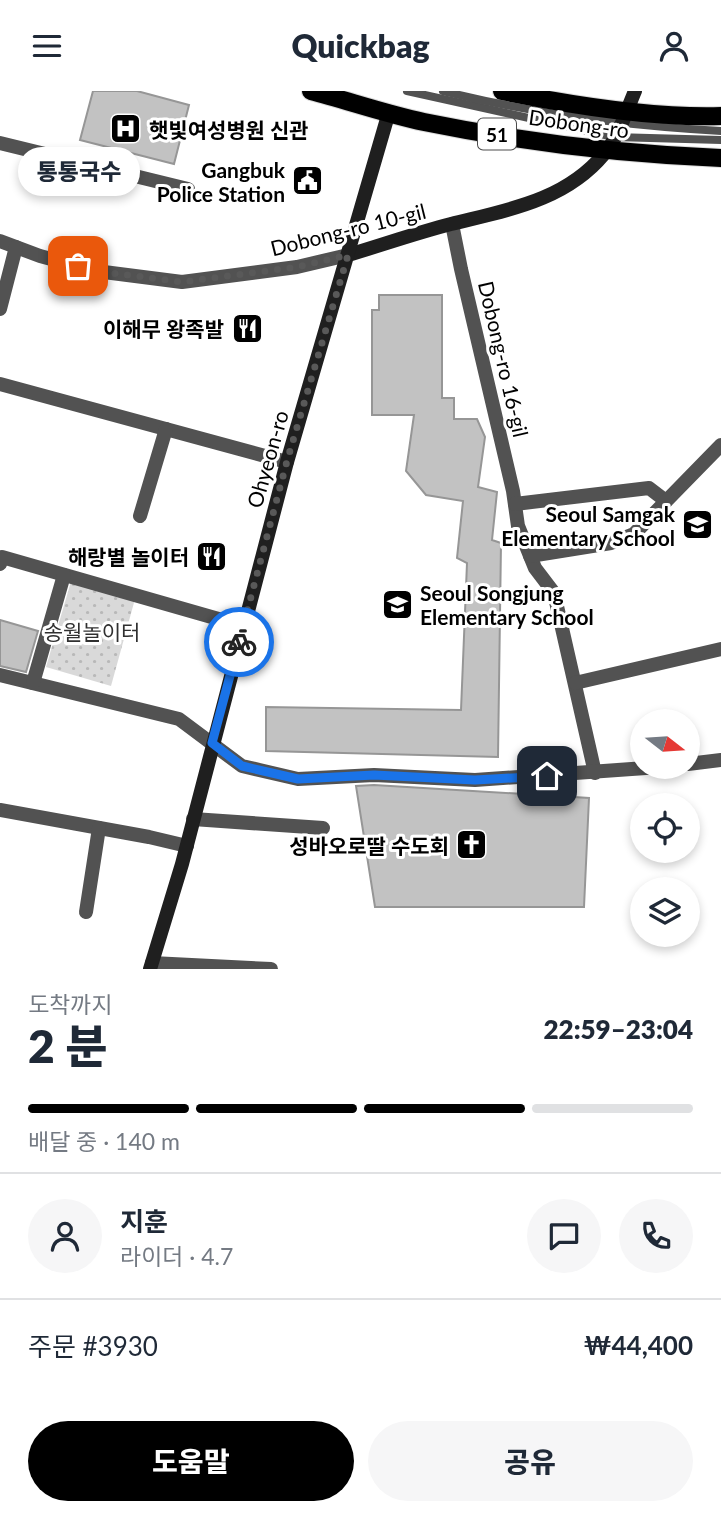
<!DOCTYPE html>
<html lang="ko">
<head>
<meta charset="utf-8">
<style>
	:root { --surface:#fff; --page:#f6f6f7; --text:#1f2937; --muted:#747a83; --line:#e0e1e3; --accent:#000 }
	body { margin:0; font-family:Lato,"Noto Sans KR",sans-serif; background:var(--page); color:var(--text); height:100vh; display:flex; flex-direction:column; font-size:26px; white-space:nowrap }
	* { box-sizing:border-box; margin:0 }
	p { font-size:23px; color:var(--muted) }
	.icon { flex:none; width:38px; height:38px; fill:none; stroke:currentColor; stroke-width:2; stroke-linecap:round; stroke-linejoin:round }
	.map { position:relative; height:878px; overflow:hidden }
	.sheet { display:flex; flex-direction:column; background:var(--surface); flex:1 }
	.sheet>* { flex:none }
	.needle { width:46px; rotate:107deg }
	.fabs { position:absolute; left:630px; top:618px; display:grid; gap:14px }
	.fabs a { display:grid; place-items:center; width:70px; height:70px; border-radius:50%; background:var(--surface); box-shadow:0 4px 10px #0003; font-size:35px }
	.pin { position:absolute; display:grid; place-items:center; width:60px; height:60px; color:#fff; margin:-30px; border-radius:14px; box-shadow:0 4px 10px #0006 }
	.courier { position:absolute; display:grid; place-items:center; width:70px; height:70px; margin:-35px; border:5px solid #1a73e8; border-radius:50%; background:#fff; color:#222; box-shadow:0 2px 9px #0007 }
	.bubble { position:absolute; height:49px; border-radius:24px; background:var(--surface); box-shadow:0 4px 10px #0003; font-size:23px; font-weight:800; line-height:49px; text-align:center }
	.summary em { font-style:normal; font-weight:800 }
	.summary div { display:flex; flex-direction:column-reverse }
	.summary { display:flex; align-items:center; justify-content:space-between; height:119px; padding:0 28px }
	h1 { font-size:46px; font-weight:800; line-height:52px }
	.bar { display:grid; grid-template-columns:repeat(4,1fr); gap:10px 7px; align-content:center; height:84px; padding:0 28px }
	.bar i { height:9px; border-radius:5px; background:var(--line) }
	.bar .selected { background:var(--accent) }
	.bar p { grid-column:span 4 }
	.line { display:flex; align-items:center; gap:18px; padding:0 28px; border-top:2px solid var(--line) }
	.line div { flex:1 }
	.round { display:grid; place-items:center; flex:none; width:74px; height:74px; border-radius:37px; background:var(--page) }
	.cta { display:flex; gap:14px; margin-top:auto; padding:14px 28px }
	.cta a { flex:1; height:80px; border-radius:42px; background:var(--accent); color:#fff; font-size:28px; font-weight:800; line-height:80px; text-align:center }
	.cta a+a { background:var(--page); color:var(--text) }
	header { display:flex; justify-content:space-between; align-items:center; height:91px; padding:0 28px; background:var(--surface); font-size:32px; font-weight:800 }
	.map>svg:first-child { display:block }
	.park { fill:url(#park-dots) }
	.building { fill:#c2c2c2; stroke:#969696; stroke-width:2 }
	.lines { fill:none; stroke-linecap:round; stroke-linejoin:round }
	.primary-casing { stroke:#dbdbdb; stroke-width:20 }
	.lane { stroke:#525252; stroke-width:8 }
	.street { stroke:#525252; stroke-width:14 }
	.secondary { stroke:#1f1f1f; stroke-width:14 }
	.primary { stroke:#000; stroke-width:18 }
	.done { stroke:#595959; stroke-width:7; stroke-dasharray:0 12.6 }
	.route { stroke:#1a73e8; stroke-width:9 }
	.labels { text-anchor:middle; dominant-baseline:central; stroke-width:6; stroke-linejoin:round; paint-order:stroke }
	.shield { fill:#fff; stroke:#4c4c4c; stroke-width:2 }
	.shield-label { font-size:19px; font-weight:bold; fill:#000 }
	.street-label { font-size:21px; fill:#000; stroke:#fff }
	.poi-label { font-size:21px; font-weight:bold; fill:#000; stroke:#fff; text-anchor:end }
	.park-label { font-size:21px; fill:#303030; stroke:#fff }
</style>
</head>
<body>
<header><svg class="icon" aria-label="menu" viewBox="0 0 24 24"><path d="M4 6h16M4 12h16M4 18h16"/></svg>Quickbag<svg class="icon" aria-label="person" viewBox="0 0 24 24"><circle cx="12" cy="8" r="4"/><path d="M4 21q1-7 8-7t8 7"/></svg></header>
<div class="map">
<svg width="721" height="878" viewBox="0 0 721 878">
	<defs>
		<pattern id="park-dots" width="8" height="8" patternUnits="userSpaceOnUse" patternTransform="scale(1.75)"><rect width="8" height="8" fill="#d9d9d9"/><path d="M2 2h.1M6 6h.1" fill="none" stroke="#b8b8b8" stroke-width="1.8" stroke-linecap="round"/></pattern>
	</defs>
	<rect width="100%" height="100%" fill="#fff"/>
	<polygon class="park" points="72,487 135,508 111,595 46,576"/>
	<g class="building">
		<polygon points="93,0 137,0 189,14 174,73 80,49"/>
		<polygon points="379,204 442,204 442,307 454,307 454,328 477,328 485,346 478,396 497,401 492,449 501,452 498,666 266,660 266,616 461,619 467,472 457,467 463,410 426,404 406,380 414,324 372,324 372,219 379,219"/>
		<polygon points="0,529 38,540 26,581 0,575"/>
		<polygon points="374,694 589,707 584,816 375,816 356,695"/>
	</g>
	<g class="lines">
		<defs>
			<g id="primary">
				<path d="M311 0C349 10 386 23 424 31 522 51 622 63 721 67"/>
				<path d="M502 0C570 14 652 27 721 25"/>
			</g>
		</defs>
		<use href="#primary" class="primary-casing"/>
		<g class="lane">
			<polyline points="407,0 614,46 721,49"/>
			<path d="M443 0C534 23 628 35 721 40"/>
		</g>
		<g class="street">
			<polyline points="0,52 188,98"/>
			<polyline points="452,133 461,178 513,400 518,435 535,477 554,502 595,682"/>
			<polyline points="0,150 40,165 96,180 182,191 297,176 348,164"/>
			<polyline points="0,218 16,156"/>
			<polyline points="0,293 287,371"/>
			<polyline points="515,413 649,397 666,410"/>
			<polyline points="140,425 166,338"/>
			<polyline points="530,465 611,452 634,443 721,354"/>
			<polyline points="0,473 2,466 243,535"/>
			<polyline points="0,584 179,628 242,675 298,688 374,684 475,689 660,676"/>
			<polyline points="33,592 64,484"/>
			<polyline points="575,592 721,558"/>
			<polyline points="688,673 721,669"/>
			<polyline points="0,719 149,746 187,755"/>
			<polyline points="193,728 323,737"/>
			<polyline points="86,821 99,737"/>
			<polyline points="152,872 271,878"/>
		</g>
		<g class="secondary">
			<path d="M348 164C382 154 416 142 451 133 507 119 565 110 604 63 619 45 626 21 635 0"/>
			<polyline points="150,878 182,773 287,371 389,21"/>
		</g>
		<use href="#primary" class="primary"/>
	</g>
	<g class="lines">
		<polyline class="done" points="78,175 96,180 182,191 297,176 348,164 287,370 239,551"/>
		<polyline class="route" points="239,551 212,652 242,675 298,688 374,684 475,689 547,685"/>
	</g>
	<defs>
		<symbol id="hospital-square" viewBox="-11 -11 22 22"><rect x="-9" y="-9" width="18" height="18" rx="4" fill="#000" stroke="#fff"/><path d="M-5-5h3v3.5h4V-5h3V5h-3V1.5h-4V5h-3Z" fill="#fff"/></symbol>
		<symbol id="civic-square" viewBox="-11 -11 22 22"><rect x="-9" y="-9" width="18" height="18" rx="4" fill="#000" stroke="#fff"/><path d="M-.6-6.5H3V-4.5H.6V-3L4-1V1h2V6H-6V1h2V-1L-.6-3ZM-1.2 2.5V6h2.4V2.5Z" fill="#fff"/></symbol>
		<symbol id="restaurant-square" viewBox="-11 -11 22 22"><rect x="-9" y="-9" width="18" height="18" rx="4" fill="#000" stroke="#fff"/><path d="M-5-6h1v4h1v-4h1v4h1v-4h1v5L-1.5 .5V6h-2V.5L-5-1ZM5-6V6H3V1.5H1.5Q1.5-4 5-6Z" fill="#fff"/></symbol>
		<symbol id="school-square" viewBox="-11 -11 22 22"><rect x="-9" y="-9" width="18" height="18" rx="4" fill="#000" stroke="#fff"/><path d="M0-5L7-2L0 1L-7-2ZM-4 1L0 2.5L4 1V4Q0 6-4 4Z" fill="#fff"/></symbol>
		<symbol id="church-square" viewBox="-11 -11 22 22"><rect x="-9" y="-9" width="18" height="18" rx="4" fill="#000" stroke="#fff"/><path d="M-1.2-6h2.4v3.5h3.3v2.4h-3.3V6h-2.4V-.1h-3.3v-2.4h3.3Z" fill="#fff"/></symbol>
	</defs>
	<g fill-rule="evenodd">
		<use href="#hospital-square" x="108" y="20" width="35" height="35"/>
		<use href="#civic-square" x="290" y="72" width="35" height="35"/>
		<use href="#restaurant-square" x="230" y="220" width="35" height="35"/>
		<use href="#school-square" x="680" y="416" width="35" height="35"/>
		<use href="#restaurant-square" x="194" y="448" width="35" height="35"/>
		<use href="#school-square" x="380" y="496" width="35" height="35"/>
		<use href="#church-square" x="454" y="736" width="35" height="35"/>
	</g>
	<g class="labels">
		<rect class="shield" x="478" y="27.5" width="38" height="31" rx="5"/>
		<g class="shield-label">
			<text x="497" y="43">51</text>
		</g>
		<g class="street-label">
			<text transform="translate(579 32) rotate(8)">Dobong-ro</text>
			<text transform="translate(348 138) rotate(-14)">Dobong-ro 10-gil</text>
			<text transform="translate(504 268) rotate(77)">Dobong-ro 16-gil</text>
			<text transform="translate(267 368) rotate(-74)">Ohyeon-ro</text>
		</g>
		<g class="poi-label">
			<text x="149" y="38" text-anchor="start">햇빛여성병원 신관</text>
			<text x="285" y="78">Gangbuk<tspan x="285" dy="24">Police Station</tspan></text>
			<text x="224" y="237">이해무 왕족발</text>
			<text x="675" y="422">Seoul Samgak<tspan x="675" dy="24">Elementary School</tspan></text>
			<text x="189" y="465">해랑별 놀이터</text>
			<text x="420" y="501" text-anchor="start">Seoul Songjung<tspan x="420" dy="24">Elementary School</tspan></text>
			<text x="449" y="754">성바오로딸 수도회</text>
		</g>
		<g class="park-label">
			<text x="92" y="540">송월놀이터</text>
		</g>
	</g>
</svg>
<div class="fabs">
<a><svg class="needle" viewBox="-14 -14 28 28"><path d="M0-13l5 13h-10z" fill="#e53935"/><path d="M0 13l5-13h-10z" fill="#747a83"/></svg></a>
<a><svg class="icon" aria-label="locate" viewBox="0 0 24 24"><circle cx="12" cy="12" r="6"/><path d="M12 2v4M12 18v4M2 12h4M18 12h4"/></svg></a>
<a><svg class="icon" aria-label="layers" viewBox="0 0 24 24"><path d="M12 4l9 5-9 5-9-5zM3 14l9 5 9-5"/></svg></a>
</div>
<div class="pin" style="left:78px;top:175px;background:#ea580c"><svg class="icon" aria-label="bag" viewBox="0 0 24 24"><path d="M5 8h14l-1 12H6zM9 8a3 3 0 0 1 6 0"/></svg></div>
<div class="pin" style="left:547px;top:685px;background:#1f2937"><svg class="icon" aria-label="home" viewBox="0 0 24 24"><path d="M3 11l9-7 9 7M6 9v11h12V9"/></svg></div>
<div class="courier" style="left:239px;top:551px"><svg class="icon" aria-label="bike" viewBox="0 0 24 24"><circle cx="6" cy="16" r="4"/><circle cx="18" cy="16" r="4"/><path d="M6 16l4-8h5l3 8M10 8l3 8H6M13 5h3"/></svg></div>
<div class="bubble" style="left:18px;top:56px;width:122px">통통국수</div>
</div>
<section class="sheet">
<div class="summary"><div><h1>2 분</h1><p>도착까지</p></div><em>22:59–23:04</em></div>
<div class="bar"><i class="selected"></i><i class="selected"></i><i class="selected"></i><i></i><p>배달 중 · 140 m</p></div>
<div class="line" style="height:126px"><a class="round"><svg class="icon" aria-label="person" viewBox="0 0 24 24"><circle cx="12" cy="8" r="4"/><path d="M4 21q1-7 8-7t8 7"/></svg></a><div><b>지훈</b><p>라이더 · 4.7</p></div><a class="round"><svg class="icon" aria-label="chat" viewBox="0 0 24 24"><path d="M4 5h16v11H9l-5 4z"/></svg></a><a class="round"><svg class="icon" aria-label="phone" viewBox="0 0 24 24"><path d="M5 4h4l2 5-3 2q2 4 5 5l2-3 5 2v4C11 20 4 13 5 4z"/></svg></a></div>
<div class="line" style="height:91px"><div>주문 #3930</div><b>₩44,400</b></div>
<div class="cta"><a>도움말</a><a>공유</a></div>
</section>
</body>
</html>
